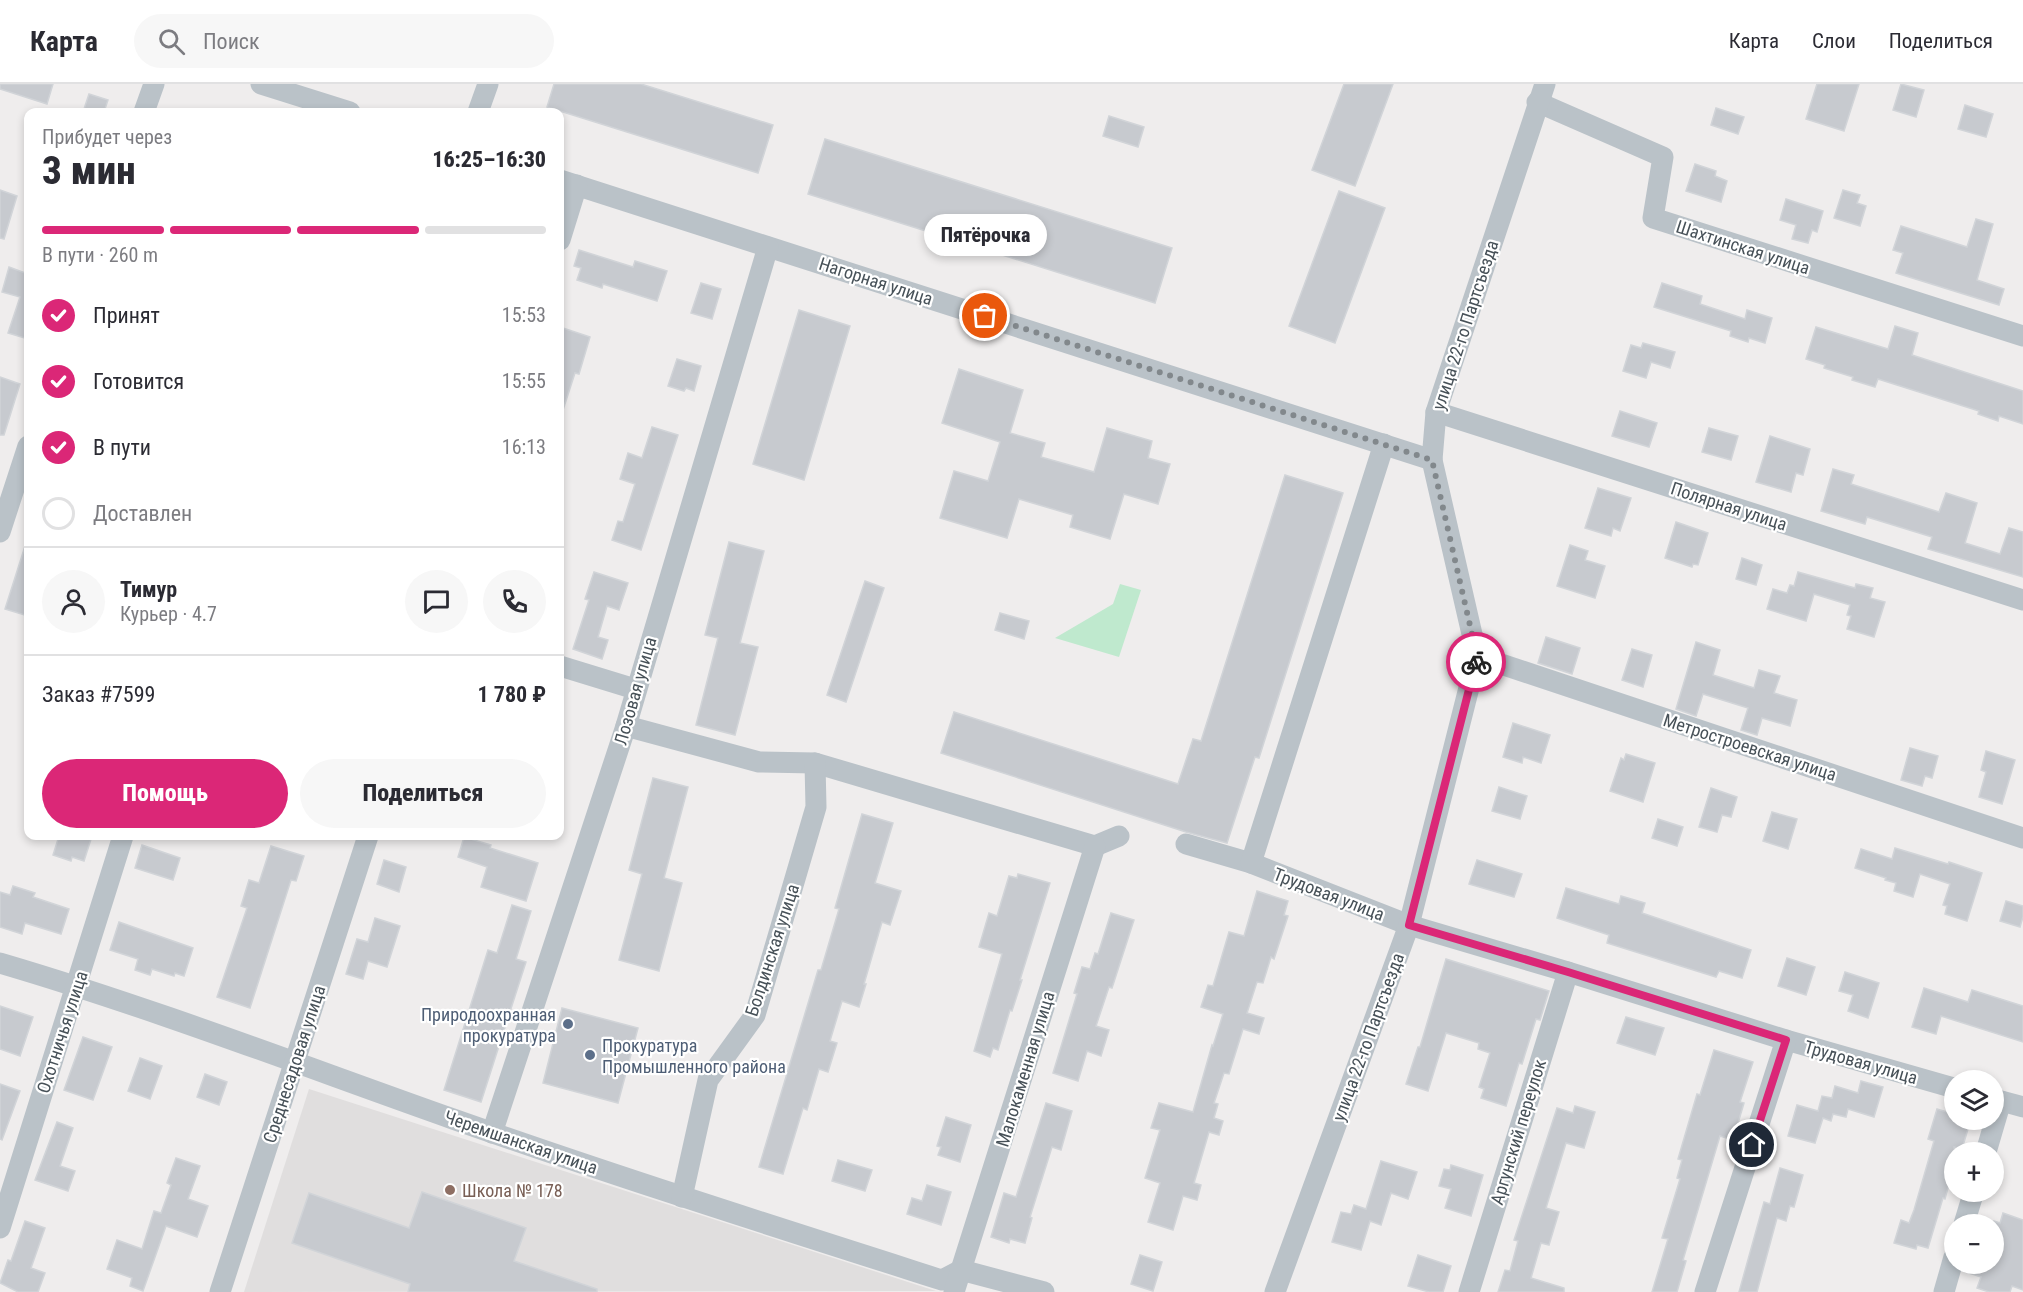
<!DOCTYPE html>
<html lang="ru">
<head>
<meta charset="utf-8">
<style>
	:root { --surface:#fff; --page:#f7f7f7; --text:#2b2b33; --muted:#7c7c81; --line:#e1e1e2; --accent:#db2777 }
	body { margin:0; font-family:"Roboto Condensed",sans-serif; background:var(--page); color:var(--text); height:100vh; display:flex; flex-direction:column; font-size:22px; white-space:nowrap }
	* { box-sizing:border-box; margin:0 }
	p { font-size:20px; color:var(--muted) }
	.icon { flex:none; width:33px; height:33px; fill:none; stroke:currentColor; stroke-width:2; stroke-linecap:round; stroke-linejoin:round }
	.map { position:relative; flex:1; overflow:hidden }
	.drawer { position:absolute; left:24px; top:24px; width:540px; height:732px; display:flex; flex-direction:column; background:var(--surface); border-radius:12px; box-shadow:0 3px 9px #0003 }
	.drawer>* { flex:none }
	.tools { position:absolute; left:1944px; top:986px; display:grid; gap:12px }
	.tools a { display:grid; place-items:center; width:60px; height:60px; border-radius:50%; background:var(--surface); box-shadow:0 3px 9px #0003; font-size:30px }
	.pin { position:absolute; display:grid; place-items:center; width:51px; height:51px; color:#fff; margin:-26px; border:3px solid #fff; border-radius:50%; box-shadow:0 2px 6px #0007 }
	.courier { position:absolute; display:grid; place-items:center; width:60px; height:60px; margin:-30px; border:4px solid #db2777; border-radius:50%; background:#fff; color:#222; box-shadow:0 2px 8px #0007 }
	.bubble { position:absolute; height:42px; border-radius:21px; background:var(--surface); box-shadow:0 3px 9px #0003; font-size:20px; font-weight:800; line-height:42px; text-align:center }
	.overview em { font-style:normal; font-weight:800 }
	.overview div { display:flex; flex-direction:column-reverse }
	.overview { display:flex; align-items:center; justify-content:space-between; height:102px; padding:0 18px }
	h1 { font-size:39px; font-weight:800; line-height:45px }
	.bar { display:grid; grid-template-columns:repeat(4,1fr); gap:9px 6px; align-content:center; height:72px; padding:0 18px }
	.bar i { height:8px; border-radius:4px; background:var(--line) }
	.bar .current { background:var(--accent) }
	.bar p { grid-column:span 4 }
	.line { display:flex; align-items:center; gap:15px; padding:0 18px; border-top:2px solid var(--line) }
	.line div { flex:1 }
	.round { display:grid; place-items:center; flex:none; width:63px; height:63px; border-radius:32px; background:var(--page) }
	ol { padding:0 18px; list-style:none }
	li { display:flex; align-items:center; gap:18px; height:66px }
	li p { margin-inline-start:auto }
	li .icon { padding:6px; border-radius:50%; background:var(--accent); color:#fff; stroke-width:4 }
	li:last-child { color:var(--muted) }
	li i { width:33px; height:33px; border:3px solid var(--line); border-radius:50% }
	.button { display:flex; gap:12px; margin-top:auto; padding:12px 18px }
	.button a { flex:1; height:69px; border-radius:36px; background:var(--accent); color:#fff; font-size:24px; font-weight:800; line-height:69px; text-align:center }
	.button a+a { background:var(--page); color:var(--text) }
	header { display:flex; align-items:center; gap:36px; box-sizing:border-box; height:84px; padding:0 30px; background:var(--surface); border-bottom:2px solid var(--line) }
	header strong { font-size:28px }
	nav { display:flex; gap:33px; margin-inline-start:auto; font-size:21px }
	.search { width:420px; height:54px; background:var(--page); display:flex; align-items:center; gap:15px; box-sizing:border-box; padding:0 21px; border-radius:33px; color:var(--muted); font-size:22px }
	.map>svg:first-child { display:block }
	.education { fill:#e0dede }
	.green { fill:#bfe9ce }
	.building { fill:#c7cacf; stroke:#d1d4d8; stroke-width:1.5 }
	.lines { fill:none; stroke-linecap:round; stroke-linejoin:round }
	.minor { stroke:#bac2c8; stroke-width:21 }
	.done { stroke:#82888c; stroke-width:6; stroke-dasharray:0 10.8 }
	.route { stroke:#db2777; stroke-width:8 }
	.service-dot { fill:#5c6f8a; stroke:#fff; stroke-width:2 }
	.education-dot { fill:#8d6e63; stroke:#fff; stroke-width:2 }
	.labels { text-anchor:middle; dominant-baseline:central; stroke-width:4.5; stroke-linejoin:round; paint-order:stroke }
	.street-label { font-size:18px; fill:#475158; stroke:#fff }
	.service-label { font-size:18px; fill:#4e5e75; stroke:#fff; text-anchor:end }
	.education-label { font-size:18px; fill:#785e54; stroke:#fff; text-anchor:start }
</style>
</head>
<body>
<header>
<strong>Карта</strong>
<div class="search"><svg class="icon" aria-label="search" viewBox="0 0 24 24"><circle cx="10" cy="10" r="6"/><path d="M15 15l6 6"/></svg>Поиск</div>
<nav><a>Карта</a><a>Слои</a><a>Поделиться</a></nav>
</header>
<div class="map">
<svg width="2023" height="1208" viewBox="0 0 2023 1208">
	<rect width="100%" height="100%" fill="#efeded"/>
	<polygon class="education" points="309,1005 936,1207 244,1208"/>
	<polygon class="green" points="1120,500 1141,506 1119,573 1055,554 1113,520"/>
	<g class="building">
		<polygon points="0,0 53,0 47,20 0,5"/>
		<polygon points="554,0 641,0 773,41 758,89 547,23"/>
		<polygon points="1344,0 1393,0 1355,102 1312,86"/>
		<polygon points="1817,0 1859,0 1844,47 1806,35"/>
		<polygon points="1901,0 1924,6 1916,33 1893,26"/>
		<polygon points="89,10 108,16 104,28 83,28"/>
		<polygon points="1965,21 1993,30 1986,53 1958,45"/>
		<polygon points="1716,24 1744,33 1738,50 1711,41"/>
		<polygon points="1109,32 1144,43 1138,63 1103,52"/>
		<polygon points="825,55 1172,164 1155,219 808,110"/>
		<polygon points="1695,80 1716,87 1715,92 1727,97 1721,118 1686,107"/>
		<polygon points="0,106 17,112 4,155 0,154"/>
		<polygon points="1843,106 1860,111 1857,119 1866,122 1860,142 1834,134"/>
		<polygon points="1339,107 1385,124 1335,259 1289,242"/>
		<polygon points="1786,115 1823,127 1817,148 1812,146 1808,159 1792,155 1796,141 1780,136"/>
		<polygon points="1976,135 1993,140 1977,196 2004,205 1999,221 1896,189 1903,169 1893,166 1901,142 1967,163"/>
		<polygon points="579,166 633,183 635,177 667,187 657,217 603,200 602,204 577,196 581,184 574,182"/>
		<polygon points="9,183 28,190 28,255 8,249 20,213 2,208"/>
		<polygon points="701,199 721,205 712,235 691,229"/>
		<polygon points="1662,199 1702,212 1700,220 1745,235 1747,226 1772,234 1765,259 1749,254 1748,258 1730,252 1731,247 1654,223"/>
		<polygon points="799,226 850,242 804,396 753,380"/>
		<polygon points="1895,242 1918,249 1912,271 2023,307 2023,340 1999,332 1998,337 1978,330 1979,327 1878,295 1875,303 1852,296 1853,293 1824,284 1825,281 1806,275 1816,243 1888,265"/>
		<polygon points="560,243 590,253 579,290 575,289 563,326 560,325"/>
		<polygon points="1643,259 1675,268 1670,284 1651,278 1646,294 1623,287 1631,261 1641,264"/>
		<polygon points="677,275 701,282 694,307 686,304 684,307 668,302"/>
		<polygon points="959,285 1023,306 1010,349 1045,359 1041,373 1094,388 1107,344 1152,357 1148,374 1170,380 1158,420 1124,410 1110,455 1070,443 1073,431 1019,415 1007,454 940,434 954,387 988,397 1000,358 942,339"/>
		<polygon points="0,293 20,300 4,351 0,351"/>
		<polygon points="1620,327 1657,339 1649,363 1612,352"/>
		<polygon points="652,343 678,351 641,466 612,456 618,437 623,438 635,400 620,395 628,369 642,374"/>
		<polygon points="1709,344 1738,352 1731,376 1702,368"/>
		<polygon points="1770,352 1810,365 1803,391 1796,389 1791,408 1756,398"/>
		<polygon points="1833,385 1854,391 1851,400 1939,428 1946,409 1977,419 1965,459 2000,470 2009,444 2023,448 2023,493 1928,465 1932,453 1867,433 1865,440 1821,427"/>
		<polygon points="1285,391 1343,409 1259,674 1255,673 1227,759 1186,748 941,669 954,628 1178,700 1193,655 1201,657"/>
		<polygon points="1598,404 1631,414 1620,447 1613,444 1611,452 1585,444"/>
		<polygon points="1676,438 1708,449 1698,481 1693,480 1692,483 1665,474"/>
		<polygon points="729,458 764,467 740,559 758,563 735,651 696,641 718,554 705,551"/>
		<polygon points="1570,461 1588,467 1585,476 1605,482 1595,514 1557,502"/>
		<polygon points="25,462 28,462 28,532 5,525"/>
		<polygon points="1742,474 1762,481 1756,501 1736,495"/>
		<polygon points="594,488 628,499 619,526 607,522 598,553 608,556 602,575 573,565 589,516 585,515"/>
		<polygon points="1798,488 1855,504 1856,500 1873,504 1870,514 1885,518 1874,553 1847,545 1851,532 1847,531 1850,521 1814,510 1806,537 1767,525 1773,505 1787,509 1790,501 1794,502"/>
		<polygon points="865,497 884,504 846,618 827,611"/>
		<polygon points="1000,529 1029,537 1024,555 995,546"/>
		<polygon points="1546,553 1580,564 1572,590 1538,579"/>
		<polygon points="1696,558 1720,566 1713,591 1754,604 1759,586 1780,592 1774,609 1797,616 1790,642 1762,634 1757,651 1741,646 1748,624 1703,610 1696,632 1676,625"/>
		<polygon points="1632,565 1652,571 1643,603 1622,596"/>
		<polygon points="1513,639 1550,651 1541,679 1523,673 1522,679 1503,673"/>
		<polygon points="1910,664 1938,672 1932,694 1925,692 1922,702 1901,696"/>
		<polygon points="1986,667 2015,676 2002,720 1979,713 1986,688 1981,686"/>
		<polygon points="1626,670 1655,679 1643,718 1610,707 1621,674 1624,676"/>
		<polygon points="653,694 688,703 664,794 682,799 659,887 619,876 642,790 629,786"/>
		<polygon points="1499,703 1527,712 1520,735 1492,727"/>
		<polygon points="1711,704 1737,713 1731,733 1722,731 1717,748 1699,743"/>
		<polygon points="1772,728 1797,735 1788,765 1763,757"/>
		<polygon points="862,730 893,739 875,799 901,807 890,841 882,838 864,900 866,900 859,923 842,917 830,957 837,959 828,988 819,985 807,1026 803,1024 783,1090 759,1083 818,886 821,886 839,825 835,824"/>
		<polygon points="1658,735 1683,743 1677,762 1652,754"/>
		<polygon points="59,752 92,752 84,777 72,773 71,777 53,771"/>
		<polygon points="464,753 491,761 490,764 538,779 526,817 481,803 487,783 458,773"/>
		<polygon points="142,761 180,774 173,796 135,784"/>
		<polygon points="271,762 304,772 296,797 291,796 250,924 217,913 247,824 241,822 249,796 259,799"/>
		<polygon points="1895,764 1948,780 1949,778 1982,789 1967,837 1945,830 1947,822 1943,821 1950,800 1920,790 1913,813 1894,807 1896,799 1885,796 1886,794 1855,784 1861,765 1892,775"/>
		<polygon points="384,776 406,783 399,808 377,800"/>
		<polygon points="1477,776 1522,790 1514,813 1469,800"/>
		<polygon points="1018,790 1050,799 1020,896 1022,896 1012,927 1010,926 998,966 993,964 990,973 974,967 1002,870 979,863 989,829 997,832 1009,792 1017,794"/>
		<polygon points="13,802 35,809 33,813 69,825 61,850 25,839 22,850 0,843 0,808 10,811"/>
		<polygon points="1566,804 1619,820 1621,812 1645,819 1642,829 1751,866 1742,894 1719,887 1716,893 1607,859 1609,851 1557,834"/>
		<polygon points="1257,807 1288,817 1284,831 1288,832 1274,875 1271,873 1263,899 1257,898 1247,929 1264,934 1259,950 1243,945 1229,990 1224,989 1214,1019 1218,1020 1214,1034 1223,1037 1219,1051 1209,1048 1194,1099 1201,1101 1197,1116 1183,1112 1173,1146 1148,1138 1160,1099 1145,1094 1160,1046 1151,1044 1159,1019 1193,1028 1212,961 1213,962 1223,930 1201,923 1208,901 1213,902 1229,848 1244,852"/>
		<polygon points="2006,817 2023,822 2023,833 2020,843 2000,837"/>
		<polygon points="512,821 531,827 516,875 526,878 481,1018 444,1006 488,866 497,869"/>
		<polygon points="1111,829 1134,836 1112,904 1109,903 1096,942 1109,946 1101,972 1087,967 1078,997 1053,989 1077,910 1074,909 1082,883 1090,885 1095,869 1098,870"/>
		<polygon points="375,834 400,842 387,883 368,877 363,895 346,890 357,855 368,858"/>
		<polygon points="119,838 193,864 184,892 175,889 174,892 152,885 150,891 135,886 138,875 110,866"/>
		<polygon points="1787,874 1815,883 1806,911 1778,902"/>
		<polygon points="1446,875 1549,907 1540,936 1536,935 1522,980 1519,979 1506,1022 1481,1014 1484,1005 1479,1003 1490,969 1478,965 1479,959 1446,949 1428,1007 1406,1000 1418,963 1420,963"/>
		<polygon points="1845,888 1879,899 1868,934 1848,927 1853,911 1839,907"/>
		<polygon points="1924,904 1968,918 1972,906 2023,922 2023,958 1941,932 1936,950 1912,943"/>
		<polygon points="0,922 33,933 20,972 0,965"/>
		<polygon points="562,924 638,944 618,1019 543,999"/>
		<polygon points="1626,933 1664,944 1655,971 1617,959"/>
		<polygon points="83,953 112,963 93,1016 64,1006"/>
		<polygon points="1714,966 1753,978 1740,1018 1744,1019 1733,1056 1720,1052 1683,1176 1686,1177 1677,1208 1652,1208 1668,1155 1662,1154 1680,1095 1677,1094 1682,1076 1678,1075 1697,1010 1700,1011"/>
		<polygon points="140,974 162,982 150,1015 128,1007"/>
		<polygon points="205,990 227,998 219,1021 197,1013"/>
		<polygon points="1861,997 1883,1003 1874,1033 1848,1025 1846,1033 1833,1030 1831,1037 1823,1034 1815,1059 1788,1052 1797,1021 1818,1027 1822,1012 1832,1014 1835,1002 1858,1009"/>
		<polygon points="0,1000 20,1007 2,1056 0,1055"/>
		<polygon points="1046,1019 1072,1027 1061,1066 1052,1063 1030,1133 1032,1134 1025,1159 1010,1155 1009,1159 991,1153 1004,1109 1016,1113"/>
		<polygon points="1575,1022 1595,1028 1584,1064 1566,1059 1546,1124 1559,1128 1549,1161 1541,1159 1531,1194 1564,1204 1564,1208 1498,1208 1505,1186 1510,1187 1518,1157 1514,1156 1557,1024 1573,1029"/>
		<polygon points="1937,1025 1954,1030 1954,1035 1971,1035 1962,1065 1954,1063 1954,1082 1945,1115 1943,1114 1928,1164 1917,1161 1916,1165 1894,1159 1901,1136 1909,1139 1914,1126 1934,1057 1928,1055"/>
		<polygon points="946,1033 971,1041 960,1078 938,1071 941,1063 937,1062"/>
		<polygon points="57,1038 73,1044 60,1082 75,1087 68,1107 35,1096"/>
		<polygon points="176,1074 200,1082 188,1115 208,1122 197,1153 166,1142 143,1207 130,1202 132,1194 107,1185 117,1156 142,1165 154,1127 161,1129 171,1101 167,1099"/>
		<polygon points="838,1076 872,1086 865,1107 832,1097"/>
		<polygon points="1381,1077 1417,1088 1408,1115 1391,1109 1381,1141 1370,1137 1361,1166 1332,1158 1341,1128 1351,1130 1354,1121 1366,1125"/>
		<polygon points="1451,1081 1483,1091 1471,1132 1445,1124 1451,1105 1439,1102 1444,1085 1450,1086"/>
		<polygon points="1780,1084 1803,1091 1794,1123 1790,1122 1786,1137 1777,1134 1757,1208 1739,1208 1764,1118 1770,1120"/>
		<polygon points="927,1101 951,1108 941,1141 907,1130 912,1114 922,1117"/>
		<polygon points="422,1108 526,1144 514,1177 597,1205 597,1208 408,1208 410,1200 292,1159 309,1109 409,1144"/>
		<polygon points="2003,1129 2023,1136 2023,1206 2012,1202 2010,1208 1989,1208 1977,1204 1981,1193 1963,1187 1966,1179 1994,1179 1994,1137 2000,1139"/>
		<polygon points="25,1137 45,1144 31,1184 45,1189 38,1208 18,1208 0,1199 8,1176 11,1177"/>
		<polygon points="1140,1171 1162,1178 1153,1207 1131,1200"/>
		<polygon points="1418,1171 1451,1182 1443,1208 1429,1208 1408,1202"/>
	</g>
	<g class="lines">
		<g class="minor">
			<polyline points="261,0 350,28"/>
			<polyline points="1537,18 1663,73 1653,134 2023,252"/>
			<polyline points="144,28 154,0"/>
			<polyline points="478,28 488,0"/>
			<polyline points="560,96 1432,376"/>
			<polyline points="560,156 577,101"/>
			<polyline points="1436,328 2023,516"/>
			<polyline points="0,448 28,362"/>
			<polyline points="1477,572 2023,754"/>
			<polyline points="560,582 635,605"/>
			<polyline points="626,642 759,678 815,679 1095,762 1119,752"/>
			<polyline points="1186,760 1251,779 1409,841 1568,888 1786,956 1954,1004"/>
			<polyline points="1251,779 1384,360"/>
			<path d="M0 879C153 924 303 982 453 1035 615 1092 779 1144 942 1196L961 1186 1044 1208"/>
			<polyline points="1994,1015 2023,1023"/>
			<polyline points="492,1049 626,642 768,163"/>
			<polyline points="1986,1068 2001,1017"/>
			<polyline points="682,1113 708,996 755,931 816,723 815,679"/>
			<polyline points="1964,1140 1974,1107"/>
			<polyline points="0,1144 123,752"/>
			<polyline points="220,1208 368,752"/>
			<polyline points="954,1208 1095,762"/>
			<polyline points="1275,1208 1409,841 1477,572 1432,376 1436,328 1545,0"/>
			<polyline points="1469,1208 1568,888"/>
			<polyline points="1705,1208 1786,956"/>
			<polyline points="1944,1208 1954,1173"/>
		</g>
	</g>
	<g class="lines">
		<polyline class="done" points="985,232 1432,376 1477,572 1476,578"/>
		<polyline class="route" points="1476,578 1409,841 1568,888 1786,956 1752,1061"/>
	</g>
	<g class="service-dot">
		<circle cx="568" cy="940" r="6"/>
		<circle cx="590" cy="971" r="6"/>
	</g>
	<circle class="education-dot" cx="450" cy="1106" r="6"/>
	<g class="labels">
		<g class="street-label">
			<text transform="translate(1743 163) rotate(18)">Шахтинская улица</text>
			<text transform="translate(876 197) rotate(18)">Нагорная улица</text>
			<text transform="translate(1465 241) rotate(-72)">улица 22-го Партсъезда</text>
			<text transform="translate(1729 422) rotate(18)">Полярная улица</text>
			<text transform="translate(635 607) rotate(-74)">Лозовая улица</text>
			<text transform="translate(1750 663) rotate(18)">Метростроевская улица</text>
			<text transform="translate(1329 810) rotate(21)">Трудовая улица</text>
			<text transform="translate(772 866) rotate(-72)">Болдинская улица</text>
			<text transform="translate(62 948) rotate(-72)">Охотничья улица</text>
			<text transform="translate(1368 953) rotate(-70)">улица 22-го Партсъезда</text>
			<text transform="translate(1861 978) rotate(16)">Трудовая улица</text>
			<text transform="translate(294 980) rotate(-72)">Среднесадовая улица</text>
			<text transform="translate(1025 985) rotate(-73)">Малокаменная улица</text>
			<text transform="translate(1518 1048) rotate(-73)">Аргунский переулок</text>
			<text transform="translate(521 1058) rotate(19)">Черемшанская улица</text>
		</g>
		<g class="service-label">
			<text x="556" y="930">Природоохранная<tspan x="556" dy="21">прокуратура</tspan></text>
			<text x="602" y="961" text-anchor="start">Прокуратура<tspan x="602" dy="21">Промышленного района</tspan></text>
		</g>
		<g class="education-label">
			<text x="462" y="1106">Школа № 178</text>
		</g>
	</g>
</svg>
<div class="tools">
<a><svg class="icon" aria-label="layers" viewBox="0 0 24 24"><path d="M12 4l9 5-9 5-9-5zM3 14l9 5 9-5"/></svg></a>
<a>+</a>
<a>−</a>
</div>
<div class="pin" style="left:985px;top:232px;background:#ea580c"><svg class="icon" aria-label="bag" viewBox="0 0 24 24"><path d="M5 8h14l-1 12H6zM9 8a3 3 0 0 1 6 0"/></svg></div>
<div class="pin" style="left:1752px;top:1061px;background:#1f2937"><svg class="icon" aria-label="home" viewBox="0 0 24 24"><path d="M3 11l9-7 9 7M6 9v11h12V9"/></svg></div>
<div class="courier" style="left:1476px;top:578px"><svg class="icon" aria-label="bike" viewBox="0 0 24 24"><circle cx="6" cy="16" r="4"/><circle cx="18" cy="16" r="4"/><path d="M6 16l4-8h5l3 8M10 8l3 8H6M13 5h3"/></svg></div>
<div class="bubble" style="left:924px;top:130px;width:123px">Пятёрочка</div>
<section class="drawer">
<div class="overview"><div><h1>3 мин</h1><p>Прибудет через</p></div><em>16:25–16:30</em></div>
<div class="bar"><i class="current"></i><i class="current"></i><i class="current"></i><i></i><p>В пути · 260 m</p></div>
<ol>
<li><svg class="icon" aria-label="check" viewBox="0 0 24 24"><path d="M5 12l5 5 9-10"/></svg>Принят<p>15:53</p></li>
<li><svg class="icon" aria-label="check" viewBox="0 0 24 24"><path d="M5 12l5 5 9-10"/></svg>Готовится<p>15:55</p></li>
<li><svg class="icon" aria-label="check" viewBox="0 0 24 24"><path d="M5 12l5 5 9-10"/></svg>В пути<p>16:13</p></li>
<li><i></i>Доставлен</li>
</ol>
<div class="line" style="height:108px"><a class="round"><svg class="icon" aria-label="person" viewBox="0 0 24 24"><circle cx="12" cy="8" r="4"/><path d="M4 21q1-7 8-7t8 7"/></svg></a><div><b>Тимур</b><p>Курьер · 4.7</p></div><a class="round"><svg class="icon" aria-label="chat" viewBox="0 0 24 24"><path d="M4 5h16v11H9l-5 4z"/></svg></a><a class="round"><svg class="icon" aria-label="phone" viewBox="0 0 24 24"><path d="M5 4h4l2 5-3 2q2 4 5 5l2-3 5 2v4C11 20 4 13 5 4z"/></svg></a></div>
<div class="line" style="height:78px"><div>Заказ #7599</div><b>1 780 ₽</b></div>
<div class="button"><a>Помощь</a><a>Поделиться</a></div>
</section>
</div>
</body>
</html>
